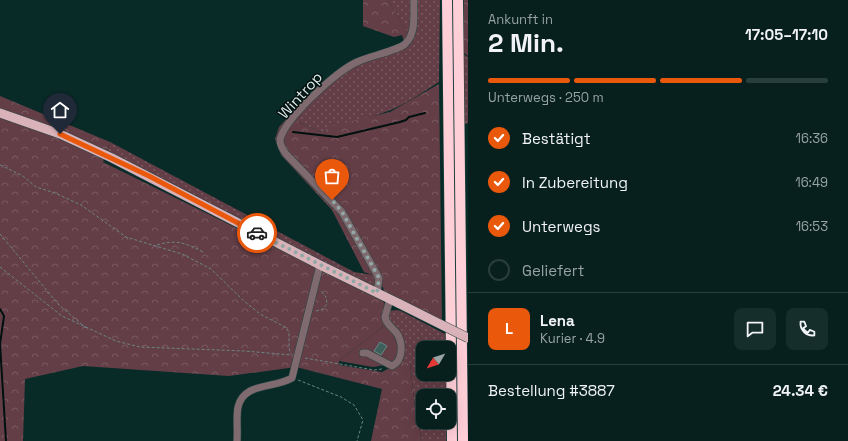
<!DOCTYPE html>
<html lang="de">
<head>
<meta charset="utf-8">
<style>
	:root { --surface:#07201e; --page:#152d2b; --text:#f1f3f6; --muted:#98a3a4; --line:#283e3c; --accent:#ea580c }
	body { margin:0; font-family:"Space Grotesk",sans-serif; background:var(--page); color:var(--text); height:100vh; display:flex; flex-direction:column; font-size:15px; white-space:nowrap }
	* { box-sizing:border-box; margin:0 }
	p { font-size:13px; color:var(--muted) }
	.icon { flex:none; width:22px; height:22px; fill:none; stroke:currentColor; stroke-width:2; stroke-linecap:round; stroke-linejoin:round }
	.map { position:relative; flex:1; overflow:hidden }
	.drawer { display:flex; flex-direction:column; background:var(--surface); width:380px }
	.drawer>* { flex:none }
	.needle { width:26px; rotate:231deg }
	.tools { position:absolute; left:416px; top:341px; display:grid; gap:8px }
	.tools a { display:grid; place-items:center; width:40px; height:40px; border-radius:8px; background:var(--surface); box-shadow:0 4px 16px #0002,0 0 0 1px var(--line); font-size:20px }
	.pin { position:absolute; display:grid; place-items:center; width:34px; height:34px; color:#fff; margin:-41px -17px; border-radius:50% 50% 50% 0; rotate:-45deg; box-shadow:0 0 4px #0007 }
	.pin .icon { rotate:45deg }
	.courier { position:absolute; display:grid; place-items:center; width:40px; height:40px; margin:-20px; border:3px solid #ea580c; border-radius:50%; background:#fff; color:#222; box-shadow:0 1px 5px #0007 }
	.head em { font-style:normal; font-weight:800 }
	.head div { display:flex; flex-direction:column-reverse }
	.head { display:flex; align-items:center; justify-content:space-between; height:68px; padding:0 20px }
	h1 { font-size:26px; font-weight:800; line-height:30px }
	.bar { display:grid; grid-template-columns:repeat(4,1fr); gap:6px 4px; align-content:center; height:48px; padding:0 20px }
	.bar i { height:5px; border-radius:3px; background:var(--line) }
	.bar .selected { background:var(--accent) }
	.bar p { grid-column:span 4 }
	.line { display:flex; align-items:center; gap:10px; padding:0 20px; border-top:1px solid var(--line) }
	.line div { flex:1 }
	.round { display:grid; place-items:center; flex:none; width:42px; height:42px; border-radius:8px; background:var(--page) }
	ol { padding:0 20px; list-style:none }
	li { display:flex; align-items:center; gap:12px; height:44px }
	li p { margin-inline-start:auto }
	li .icon { padding:4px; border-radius:50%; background:var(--accent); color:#fff; stroke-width:4 }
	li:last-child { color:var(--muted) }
	li i { width:22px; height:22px; border:2px solid var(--line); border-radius:50% }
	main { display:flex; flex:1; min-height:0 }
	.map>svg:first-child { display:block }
	.grass { fill:url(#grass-dots) }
	.forest { fill:url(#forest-crowns) }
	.green { fill:#633e47 }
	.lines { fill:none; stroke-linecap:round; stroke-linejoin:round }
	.stream { stroke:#00100e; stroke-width:2 }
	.building { fill:#3f5f5c; stroke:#668884 }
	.minor-casing { stroke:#264643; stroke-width:8 }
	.major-casing { stroke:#264643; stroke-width:10 }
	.highway-casing { stroke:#264643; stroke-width:11 }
	.path { stroke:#6b8583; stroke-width:1; stroke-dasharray:3 2; stroke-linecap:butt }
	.minor { stroke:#7f6b6f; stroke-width:7 }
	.major { stroke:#dab3ba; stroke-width:9 }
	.highway { stroke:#ffcfd8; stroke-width:10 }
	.major-bridge-casing { stroke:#264643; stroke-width:10; stroke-linecap:butt }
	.major-bridge { stroke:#dab3ba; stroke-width:9 }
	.done { stroke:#92a8a6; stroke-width:4; stroke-dasharray:0 7.2 }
	.route { stroke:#ea580c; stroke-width:5 }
	.labels { text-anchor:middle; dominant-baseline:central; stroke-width:3; stroke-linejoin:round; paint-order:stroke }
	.street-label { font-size:15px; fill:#dbecea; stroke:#04110f }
</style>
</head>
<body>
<main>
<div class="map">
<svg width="468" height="441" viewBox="0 0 468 441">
	<defs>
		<pattern id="grass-dots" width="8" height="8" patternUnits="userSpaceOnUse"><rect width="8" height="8" fill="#633e47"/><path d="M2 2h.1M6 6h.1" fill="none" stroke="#795a62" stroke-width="1.8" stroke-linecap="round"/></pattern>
		<pattern id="forest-crowns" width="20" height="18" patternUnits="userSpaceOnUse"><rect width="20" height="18" fill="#633e47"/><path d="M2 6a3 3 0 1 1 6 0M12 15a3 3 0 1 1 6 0" fill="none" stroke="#795a62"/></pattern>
	</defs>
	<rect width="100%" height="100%" fill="#092b28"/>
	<g class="grass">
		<path d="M388 0H440L439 82C423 92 406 104 388 111 366 120 342 123 320 132L295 120 312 100 341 73 412 41Z"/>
		<polygon points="463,54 468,57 468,123 465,124"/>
		<polygon points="110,142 354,272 373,275 375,278 375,285 372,286 353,277 177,186 107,152"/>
		<polygon points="396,310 401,311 445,334 445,348 423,348 423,374 446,374 446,396 423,396 423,422 446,422 446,441 422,441 415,407 410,363 399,363 387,319 389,311"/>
	</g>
	<g class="forest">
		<polygon points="363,0 388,0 408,34 404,41 402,35 394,37 363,26"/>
		<polygon points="464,0 468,0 468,56 464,53"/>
		<path d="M439 84 442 320 384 291C381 279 375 275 364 272L332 210 281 155 275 139 279 127 306 97 308 100 295 120 320 132 336 125 390 112Z"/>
		<polygon points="0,96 110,142 103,162 382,300 385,304 383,313 386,324 339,361 339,365 382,372 399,363 410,363 415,407 422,441 371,441 382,389 296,367 229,376 83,366 25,379 23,441 0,441"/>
	</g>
	<polygon class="green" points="386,324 397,338 399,354 391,364 373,367 339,361"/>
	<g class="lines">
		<g class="stream">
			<polyline points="293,132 337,137 400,122 406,120 409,117 425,113"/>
			<polyline points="0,309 4,316 0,344 6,441"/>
		</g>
	</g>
	<polygon class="building" points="380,342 387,346 381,355 374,351"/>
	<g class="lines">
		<defs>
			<g id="minor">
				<path d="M377 293 379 278 342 212 286 154C283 150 280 145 280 140 284 119 337 71 357 62 369 56 397 51 405 44 417 33 413 14 414 0"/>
				<path d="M363 353H367L392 366C403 361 403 345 398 335 394 328 386 325 385 317L390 299"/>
				<path d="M237 441C238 430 236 418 238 407 244 382 273 389 292 378L320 265"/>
			</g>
			<polyline id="major" points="0,113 60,134 112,158 320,265 400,304"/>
			<g id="highway">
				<polyline points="447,0 452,441"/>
				<polyline points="458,0 463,441"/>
			</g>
		</defs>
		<use href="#minor" class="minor-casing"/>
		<use href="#major" class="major-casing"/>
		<use href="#highway" class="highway-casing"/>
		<g class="path">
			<polyline points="0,165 23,176 36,187 55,193 81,205 126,237 182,254 211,269 244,301 260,314 285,327 289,332 289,348 291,354"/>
			<polyline points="0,234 59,305 86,328"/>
			<path d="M157 245C176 239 186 243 203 252"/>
			<polyline points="0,267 62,316 116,341 140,347 244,351 292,355"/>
			<polyline points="316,311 323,309 327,304 326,297 321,291"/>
			<polyline points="305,358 374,370 382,369"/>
			<polyline points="298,380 341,397 354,405 363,420 357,441"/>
		</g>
		<use href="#minor" class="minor"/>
		<use href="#major" class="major"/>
		<use href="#highway" class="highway"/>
		<defs>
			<polyline id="major-bridge" points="400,304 468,338"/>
		</defs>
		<use href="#major-bridge" class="major-bridge-casing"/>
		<use href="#major-bridge" class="major-bridge"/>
	</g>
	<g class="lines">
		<polyline class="done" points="257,233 377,293 379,278 342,212 332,200"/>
		<polyline class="route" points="60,134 149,176 257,233"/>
	</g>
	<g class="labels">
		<g class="street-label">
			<text transform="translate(300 95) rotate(-48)">Wintrop</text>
		</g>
	</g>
</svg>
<div class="tools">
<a><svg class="needle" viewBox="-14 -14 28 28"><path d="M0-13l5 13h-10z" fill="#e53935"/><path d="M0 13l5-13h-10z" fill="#98a3a4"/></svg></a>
<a><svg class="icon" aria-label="locate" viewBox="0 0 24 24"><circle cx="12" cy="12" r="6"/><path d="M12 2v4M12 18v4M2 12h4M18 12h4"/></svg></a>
</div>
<div class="pin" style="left:332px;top:200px;background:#ea580c"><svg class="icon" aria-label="bag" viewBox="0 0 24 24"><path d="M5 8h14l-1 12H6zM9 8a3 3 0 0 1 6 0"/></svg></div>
<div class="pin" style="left:60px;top:134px;background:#1f2937"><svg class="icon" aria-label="home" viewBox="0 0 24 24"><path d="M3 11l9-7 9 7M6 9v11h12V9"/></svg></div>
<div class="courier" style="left:257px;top:233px"><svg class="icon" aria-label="car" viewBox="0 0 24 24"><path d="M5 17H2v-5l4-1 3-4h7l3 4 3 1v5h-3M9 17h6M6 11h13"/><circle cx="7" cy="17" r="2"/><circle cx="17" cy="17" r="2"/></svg></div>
</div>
<section class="drawer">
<div class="head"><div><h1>2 Min.</h1><p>Ankunft in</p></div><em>17:05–17:10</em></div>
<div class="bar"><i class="selected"></i><i class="selected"></i><i class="selected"></i><i></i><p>Unterwegs · 250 m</p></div>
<ol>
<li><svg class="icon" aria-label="check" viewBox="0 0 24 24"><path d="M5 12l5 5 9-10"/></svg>Bestätigt<p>16:36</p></li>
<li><svg class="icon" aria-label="check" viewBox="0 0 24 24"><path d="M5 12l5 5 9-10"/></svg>In Zubereitung<p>16:49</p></li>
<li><svg class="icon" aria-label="check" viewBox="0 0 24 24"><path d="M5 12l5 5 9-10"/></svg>Unterwegs<p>16:53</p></li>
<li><i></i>Geliefert</li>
</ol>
<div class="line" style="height:72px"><b class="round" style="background:var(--accent);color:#fff">L</b><div><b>Lena</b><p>Kurier · 4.9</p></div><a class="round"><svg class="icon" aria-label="chat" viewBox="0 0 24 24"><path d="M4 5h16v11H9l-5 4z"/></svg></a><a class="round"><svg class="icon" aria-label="phone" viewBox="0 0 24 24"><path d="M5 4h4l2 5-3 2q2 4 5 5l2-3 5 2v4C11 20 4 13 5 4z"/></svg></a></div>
<div class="line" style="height:52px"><div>Bestellung #3887</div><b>24.34 €</b></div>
</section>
</main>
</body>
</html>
